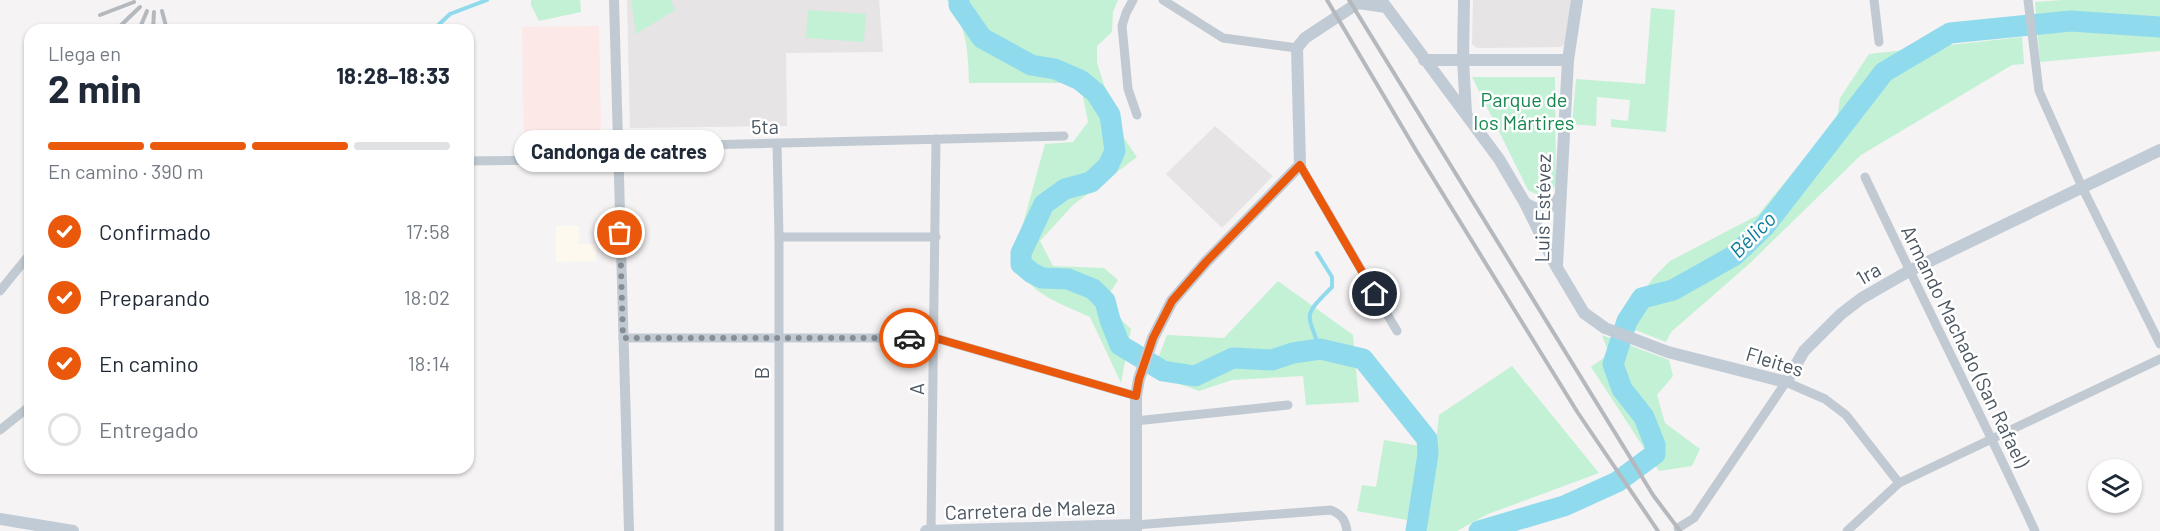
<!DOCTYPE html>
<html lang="es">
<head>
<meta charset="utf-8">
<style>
	:root { --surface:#fff; --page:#f6f6f7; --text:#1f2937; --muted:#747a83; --line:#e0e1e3; --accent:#ea580c }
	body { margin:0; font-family:Barlow,sans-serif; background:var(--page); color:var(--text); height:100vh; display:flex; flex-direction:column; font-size:22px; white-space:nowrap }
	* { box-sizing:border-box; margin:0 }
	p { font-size:20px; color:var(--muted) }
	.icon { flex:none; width:33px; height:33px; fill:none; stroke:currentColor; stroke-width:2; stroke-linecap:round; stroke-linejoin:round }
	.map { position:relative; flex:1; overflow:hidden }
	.drawer { position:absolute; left:24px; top:24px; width:450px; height:450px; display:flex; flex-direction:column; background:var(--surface); border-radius:18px; box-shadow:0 2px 4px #0004 }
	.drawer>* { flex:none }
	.tools { position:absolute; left:2088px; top:459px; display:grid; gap:12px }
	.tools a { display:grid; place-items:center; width:54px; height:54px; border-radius:50%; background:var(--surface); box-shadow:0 2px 4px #0004; font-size:30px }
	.pin { position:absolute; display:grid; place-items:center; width:51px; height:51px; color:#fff; margin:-26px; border:3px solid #fff; border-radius:50%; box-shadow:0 2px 6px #0007 }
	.courier { position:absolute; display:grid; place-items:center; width:60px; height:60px; margin:-30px; border:4px solid #ea580c; border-radius:50%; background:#fff; color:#222; box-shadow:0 2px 8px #0007 }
	.bubble { position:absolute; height:42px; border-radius:21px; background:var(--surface); box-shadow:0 2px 4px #0004; font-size:20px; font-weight:700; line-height:42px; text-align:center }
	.headline em { font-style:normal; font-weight:700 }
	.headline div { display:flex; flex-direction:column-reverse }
	.headline { display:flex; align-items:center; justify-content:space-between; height:102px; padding:0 24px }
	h1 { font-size:39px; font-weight:700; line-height:45px }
	.bar { display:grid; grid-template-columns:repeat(4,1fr); gap:9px 6px; align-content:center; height:72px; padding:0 24px }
	.bar i { height:8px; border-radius:4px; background:var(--line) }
	.bar .current { background:var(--accent) }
	.bar p { grid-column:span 4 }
	ol { padding:0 24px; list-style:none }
	li { display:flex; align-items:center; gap:18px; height:66px }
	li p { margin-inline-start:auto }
	li .icon { padding:6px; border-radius:50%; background:var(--accent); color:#fff; stroke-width:4 }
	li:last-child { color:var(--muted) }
	li i { width:33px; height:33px; border:3px solid var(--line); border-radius:50% }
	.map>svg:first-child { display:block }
	.commercial { fill:#fdf9ef }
	.education { fill:#e6e4e5 }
	.medical { fill:#fce8e6 }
	.green { fill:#c3f1d5 }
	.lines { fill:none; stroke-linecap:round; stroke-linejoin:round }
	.stream { stroke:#90daee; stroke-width:4 }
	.river { stroke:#90daee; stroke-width:21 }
	.minor { stroke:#c1cad2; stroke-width:9 }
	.tertiary { stroke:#c1cad2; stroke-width:10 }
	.secondary { stroke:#c1cbd6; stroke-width:12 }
	.rail { stroke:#b5b8bd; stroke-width:4 }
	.done { stroke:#868d94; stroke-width:6; stroke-dasharray:0 10.8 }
	.route { stroke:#ea580c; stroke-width:8 }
	.labels { text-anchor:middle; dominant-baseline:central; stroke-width:5; stroke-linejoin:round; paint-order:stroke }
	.park-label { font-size:20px; fill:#17864f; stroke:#fff }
	.street-label { font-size:20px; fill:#4a5661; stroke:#fff }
	.water-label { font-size:21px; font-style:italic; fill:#0c7c9b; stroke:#fff }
</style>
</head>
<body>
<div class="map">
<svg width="2160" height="531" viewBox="0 0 2160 531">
	<rect width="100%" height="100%" fill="#f5f3f3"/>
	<polygon class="commercial" points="556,226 579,226 579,244 596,244 596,261 556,262"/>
	<g class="education">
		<polygon points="627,0 879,0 883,52 786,53 787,126 630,128"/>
		<polygon points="1473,0 1573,0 1568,41 1561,47 1477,48 1472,44"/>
		<polygon points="1215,126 1273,176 1222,228 1166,174"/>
	</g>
	<polygon class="medical" points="599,26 601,136 587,136 587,144 565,141 555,148 524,148 522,27"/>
	<g class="green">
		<polygon points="531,0 580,0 581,12 539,21 531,5"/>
		<polygon points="631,0 671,0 675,10 636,34"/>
		<path d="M947 0H1118L1113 12 1112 32 1097 46V63L1119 131 1137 157 1073 205 1040 241 1053 266 1104 268 1118 280 1109 294 1114 313 1131 329 1121 383 1090 317C1058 302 1030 295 1013 260L1045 144 1073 142 1088 122 1082 92 1066 83H969C968 52 967 24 947 0Z"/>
		<polygon points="2062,0 2160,0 2160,51 2040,62 2035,2"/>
		<polygon points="1651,8 1675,10 1666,132 1611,127 1611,119 1628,121 1630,100 1597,97 1596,126 1572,124 1576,79 1645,84"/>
		<polygon points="808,10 866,14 864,42 806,38"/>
		<polygon points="2022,37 2024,64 2012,65 1861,155 1748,265 1671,332 1666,342 1620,324 1653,278 1670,261 1758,215 1837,119 1840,98 1869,54"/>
		<path d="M1472 77H1555L1556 185C1549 196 1539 197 1528 190Z"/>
		<polygon points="1278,281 1353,335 1359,402 1306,405 1303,376 1232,380 1199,391 1152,374 1167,335 1224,338"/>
		<polygon points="1602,335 1669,360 1673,376 1657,395 1665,423 1700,449 1692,466 1659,471 1591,367 1609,354"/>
		<polygon points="1512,366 1599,473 1488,514 1457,531 1426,531 1439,415"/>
		<polygon points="1384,440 1420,446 1407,520 1357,511 1362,485 1376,487"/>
	</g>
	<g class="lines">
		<g class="stream">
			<polyline points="433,30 450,14 487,0"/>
			<path d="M1317 253 1332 277V287C1303 317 1306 310 1320 349"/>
		</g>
		<g class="river">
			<polyline points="959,0 959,5 982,38 1031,65 1055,69 1080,80 1096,93 1110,115 1115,151 1108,166 1091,182 1065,189 1044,204 1021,253 1021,264 1032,273 1042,278 1068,279 1093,289 1105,301 1110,320 1120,345 1163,371 1195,376 1233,358 1272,360 1293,353 1320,349 1363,359 1427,439 1428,454 1416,531"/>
			<polyline points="1479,531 1564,506 1617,482 1655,454 1655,445 1644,417 1622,389 1613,364 1627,321 1642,298 1673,290 1735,255 1765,226 1884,72 1950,33 2071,21 2160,27"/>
		</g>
		<g class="minor">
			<polyline points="1133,0 1126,13 1122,26 1128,89 1137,115"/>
			<polyline points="1163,0 1223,38 1297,48"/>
			<polyline points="1874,0 1879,42"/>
			<polyline points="2028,0 2039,91 2082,187 2160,344"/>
			<polyline points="777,143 779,237 779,531"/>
			<polyline points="468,161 555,160 618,147 1064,136"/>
			<polyline points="1300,165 1397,331"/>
			<path d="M1865 177C1921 296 1980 412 2035 531"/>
			<polyline points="779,237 936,237"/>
			<polyline points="0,291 30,254"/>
			<polyline points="623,338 935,338 1136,396"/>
			<polyline points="1135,421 1288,405"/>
			<polyline points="0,430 30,406"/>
			<path d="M1135 525 1331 510C1342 515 1345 519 1347 531"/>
			<polyline points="1678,528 1694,518 1786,382 1825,399 1846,415 1899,483"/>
			<polyline points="931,531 936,139"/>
			<polyline points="1847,531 1899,483 2160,359"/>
		</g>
		<polyline class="tertiary" points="614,0 629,531"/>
		<g class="secondary">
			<polyline points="1381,0 1499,159 1525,203 1556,266 1584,313 1605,328 1668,352 1786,382 1804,351 1841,314 1862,298 1909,271 2160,150"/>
			<polyline points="1464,0 1463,59 1466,113"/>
			<polyline points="1424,60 1568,60"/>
			<path d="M1525 203C1539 212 1550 212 1559 198"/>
			<polyline points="1557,265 1568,60 1577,0"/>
			<polyline points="0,519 73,531"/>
			<polyline points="926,531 1135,525"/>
			<polyline points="1136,531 1136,396 1139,379 1153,338 1172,301 1206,262 1300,165 1297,48 1305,38 1358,3 1386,7"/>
		</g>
		<g class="rail">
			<polyline points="1327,0 1417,152 1578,413 1658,531"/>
			<polyline points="1349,0 1625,449 1653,495 1680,531"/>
			<polyline points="162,11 167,30"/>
			<polyline points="100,15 134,2"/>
			<polyline points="116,30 140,7"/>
			<polyline points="139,30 147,11"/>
			<polyline points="153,30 154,12"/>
		</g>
	</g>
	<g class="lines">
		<polyline class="done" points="620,233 623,338 909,338"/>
		<polyline class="route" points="909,338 935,338 1136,396 1139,379 1153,338 1172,301 1206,262 1300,165 1375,294"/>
	</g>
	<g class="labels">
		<g class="park-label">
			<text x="1524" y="99">Parque de<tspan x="1524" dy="23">los Mártires</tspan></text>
		</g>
		<g class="street-label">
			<text transform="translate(765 126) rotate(-1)">5ta</text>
			<text transform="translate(1542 208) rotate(-89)">Luis Estévez</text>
			<text transform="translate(1868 273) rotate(-30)">1ra</text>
			<text transform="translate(1966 346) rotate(64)">Armando Machado (San Rafael)</text>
			<text transform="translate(1775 361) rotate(17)">Fleites</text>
			<text transform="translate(761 373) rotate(-90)">B</text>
			<text transform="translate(916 389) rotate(-89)">A</text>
			<text transform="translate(1030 509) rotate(-2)">Carretera de Maleza</text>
		</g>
		<g class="water-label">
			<text transform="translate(1752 234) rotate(-45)">Bélico</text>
		</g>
	</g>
</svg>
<div class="tools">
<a><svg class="icon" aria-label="layers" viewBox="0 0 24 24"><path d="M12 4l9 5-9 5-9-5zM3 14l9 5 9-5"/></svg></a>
</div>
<div class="pin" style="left:620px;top:233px;background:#ea580c"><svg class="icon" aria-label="bag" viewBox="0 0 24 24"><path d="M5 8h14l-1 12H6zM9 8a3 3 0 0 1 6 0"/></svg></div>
<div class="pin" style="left:1375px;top:294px;background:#1f2937"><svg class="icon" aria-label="home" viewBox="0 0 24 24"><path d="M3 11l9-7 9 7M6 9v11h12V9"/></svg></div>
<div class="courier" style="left:909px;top:338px"><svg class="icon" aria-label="car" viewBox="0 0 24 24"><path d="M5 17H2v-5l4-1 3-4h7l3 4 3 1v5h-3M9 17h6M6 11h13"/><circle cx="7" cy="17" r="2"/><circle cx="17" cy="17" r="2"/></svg></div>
<div class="bubble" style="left:514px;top:130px;width:210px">Candonga de catres</div>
<section class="drawer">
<div class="headline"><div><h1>2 min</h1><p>Llega en</p></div><em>18:28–18:33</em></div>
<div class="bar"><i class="current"></i><i class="current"></i><i class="current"></i><i></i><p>En camino · 390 m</p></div>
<ol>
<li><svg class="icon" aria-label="check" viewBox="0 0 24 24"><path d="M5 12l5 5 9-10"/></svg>Confirmado<p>17:58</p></li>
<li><svg class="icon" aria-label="check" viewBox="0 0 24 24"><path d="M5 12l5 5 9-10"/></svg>Preparando<p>18:02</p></li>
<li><svg class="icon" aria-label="check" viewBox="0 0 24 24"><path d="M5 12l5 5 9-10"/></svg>En camino<p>18:14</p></li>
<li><i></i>Entregado</li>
</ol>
</section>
</div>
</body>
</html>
